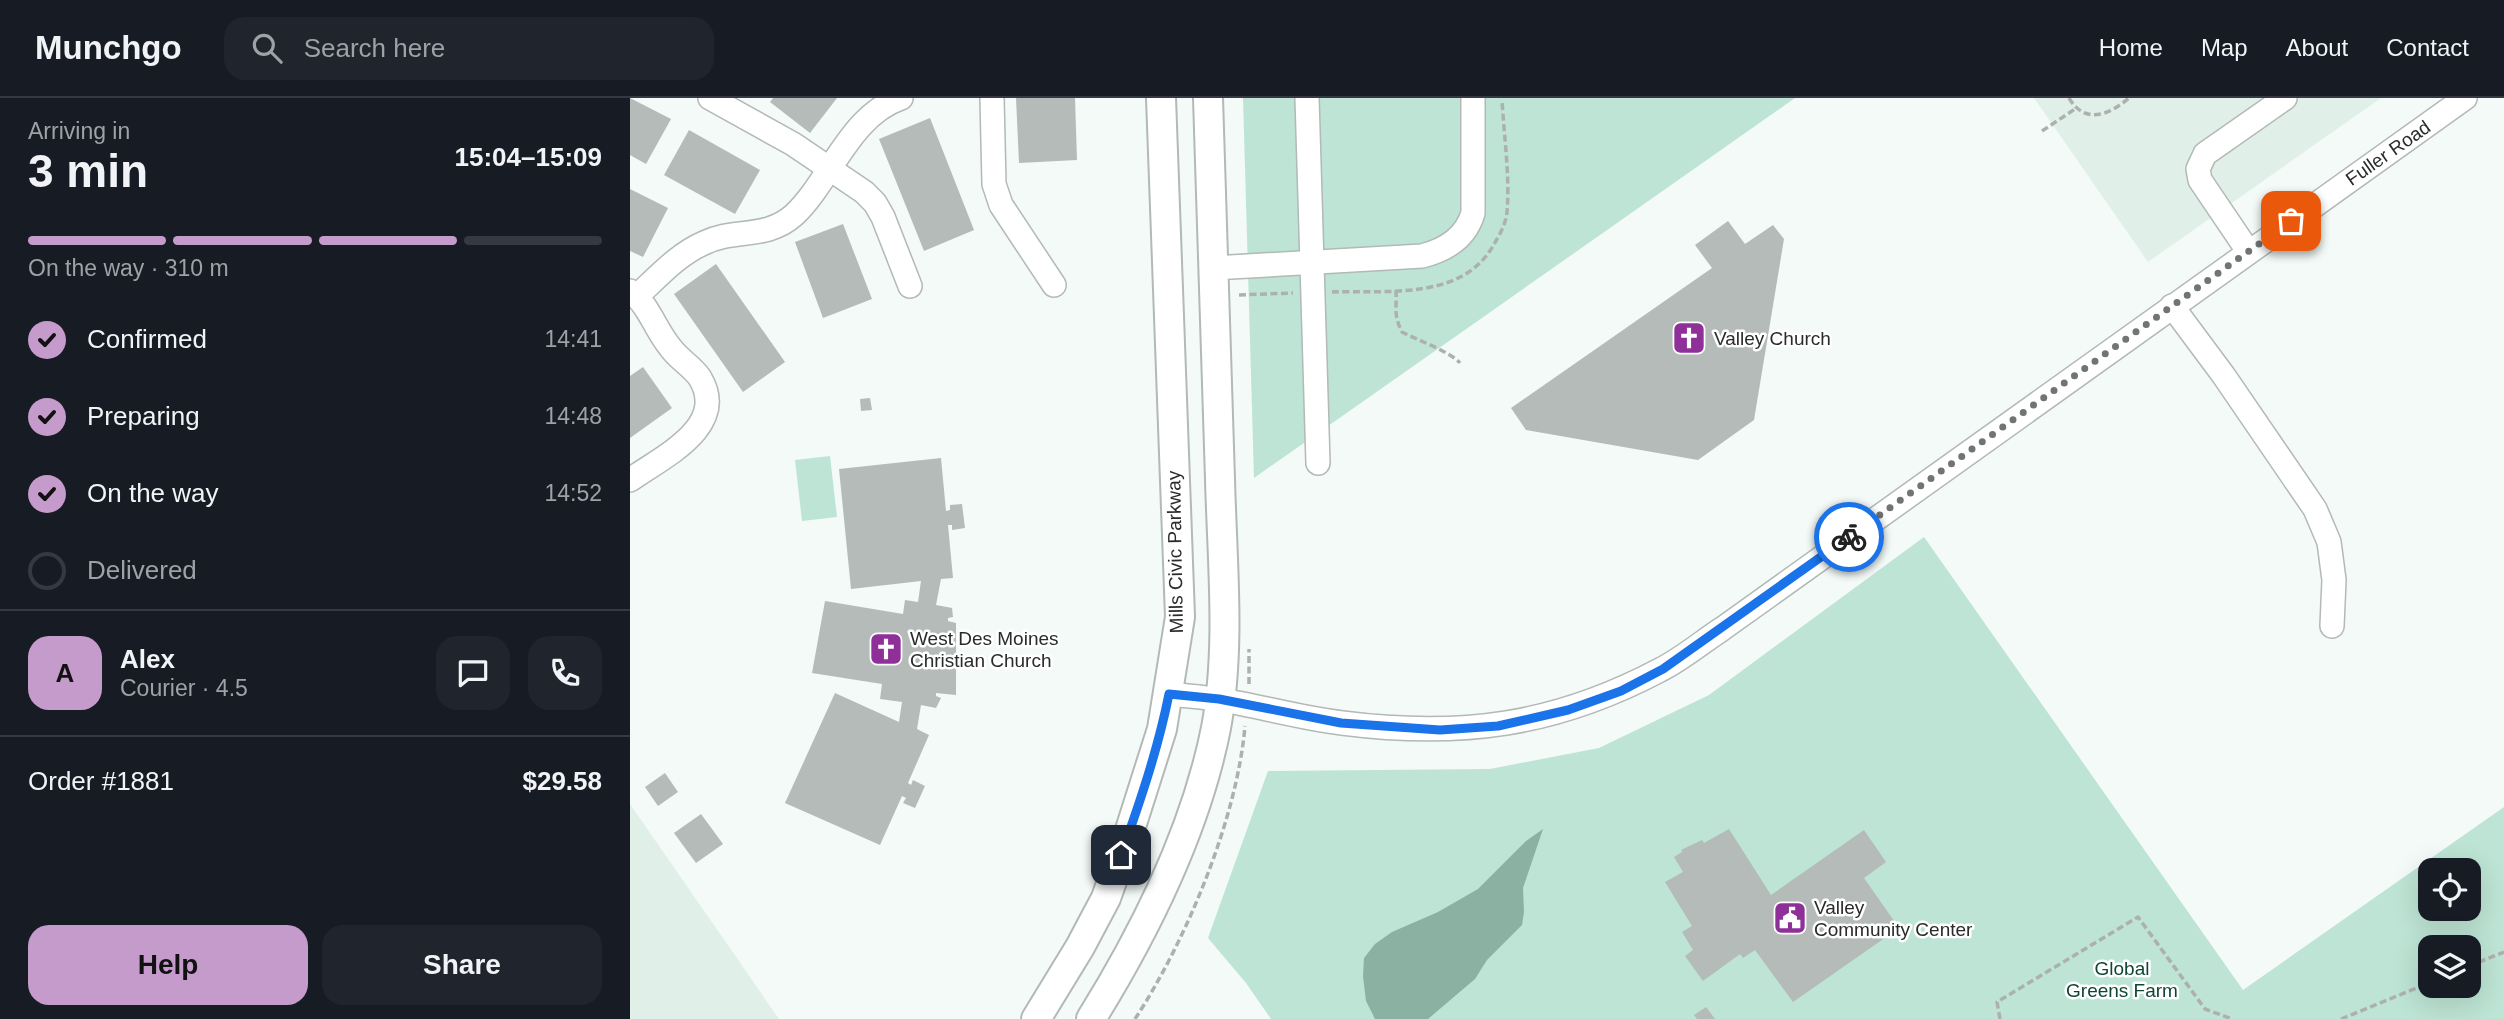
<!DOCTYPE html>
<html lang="en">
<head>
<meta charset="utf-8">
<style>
	:root { --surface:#171b24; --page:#20242c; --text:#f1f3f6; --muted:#9ea1a6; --line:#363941; --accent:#c59bcc }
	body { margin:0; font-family:Helvetica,sans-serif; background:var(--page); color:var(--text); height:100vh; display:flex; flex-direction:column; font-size:26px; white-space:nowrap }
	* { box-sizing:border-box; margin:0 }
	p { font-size:23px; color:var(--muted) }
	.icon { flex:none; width:38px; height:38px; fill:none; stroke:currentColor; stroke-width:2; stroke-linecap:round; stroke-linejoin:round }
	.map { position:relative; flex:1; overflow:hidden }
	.side { display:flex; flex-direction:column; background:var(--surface); width:630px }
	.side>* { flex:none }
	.fabs { position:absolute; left:1788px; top:760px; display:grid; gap:14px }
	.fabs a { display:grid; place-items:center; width:63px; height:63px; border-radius:14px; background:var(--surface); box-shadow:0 7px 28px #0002; font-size:35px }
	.pin { position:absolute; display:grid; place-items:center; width:60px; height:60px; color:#fff; margin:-30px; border-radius:14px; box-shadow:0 4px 10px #0006 }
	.courier { position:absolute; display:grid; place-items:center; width:70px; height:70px; margin:-35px; border:5px solid #1a73e8; border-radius:50%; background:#fff; color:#222; box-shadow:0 2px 9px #0007 }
	.summary em { font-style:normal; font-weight:700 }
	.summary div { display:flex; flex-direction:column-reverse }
	.summary { display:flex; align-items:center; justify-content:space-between; height:119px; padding:0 28px }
	h1 { font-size:46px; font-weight:700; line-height:52px }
	.bar { display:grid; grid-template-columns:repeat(4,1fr); gap:10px 7px; align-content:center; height:84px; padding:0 28px }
	.bar i { height:9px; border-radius:5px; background:var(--line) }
	.bar .on { background:var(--accent) }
	.bar p { grid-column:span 4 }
	.line { display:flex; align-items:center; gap:18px; padding:0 28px; border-top:2px solid var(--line) }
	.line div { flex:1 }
	.round { display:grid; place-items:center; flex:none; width:74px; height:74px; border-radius:21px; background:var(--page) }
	ol { padding:0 28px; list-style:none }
	li { display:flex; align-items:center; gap:21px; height:77px }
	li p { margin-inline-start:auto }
	li .icon { padding:7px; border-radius:50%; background:var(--accent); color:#111; stroke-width:4 }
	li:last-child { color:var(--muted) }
	li i { width:38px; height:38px; border:4px solid var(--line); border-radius:50% }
	.primary-button { display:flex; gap:14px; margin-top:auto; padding:14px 28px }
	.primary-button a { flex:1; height:80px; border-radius:21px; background:var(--accent); color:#111; font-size:28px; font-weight:700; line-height:80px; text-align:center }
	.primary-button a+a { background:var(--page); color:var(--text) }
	header { display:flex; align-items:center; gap:42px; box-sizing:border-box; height:98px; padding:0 35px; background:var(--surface); border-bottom:2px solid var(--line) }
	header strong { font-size:33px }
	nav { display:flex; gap:38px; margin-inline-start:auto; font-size:24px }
	.search { width:490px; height:63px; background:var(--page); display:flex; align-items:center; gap:18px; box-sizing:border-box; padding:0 24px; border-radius:21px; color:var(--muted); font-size:26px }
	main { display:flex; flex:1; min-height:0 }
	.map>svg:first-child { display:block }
	.built { fill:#e0f0e9 }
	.green { fill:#bde4d4; fill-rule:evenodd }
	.water { fill:#8ab1a1 }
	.building { fill:#b4bbb8 }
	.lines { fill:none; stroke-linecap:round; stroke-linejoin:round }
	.minor-casing { stroke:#b2b9b6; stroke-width:26 }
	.major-casing { stroke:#b2b9b6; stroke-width:32 }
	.path { stroke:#acb1af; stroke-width:3.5; stroke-dasharray:7 3.5; stroke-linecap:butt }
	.minor { stroke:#fff; stroke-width:23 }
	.major { stroke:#fff; stroke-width:28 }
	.done { stroke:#707472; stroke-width:7; stroke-dasharray:0 12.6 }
	.route { stroke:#1a73e8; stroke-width:9 }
	.labels { text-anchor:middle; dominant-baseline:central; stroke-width:5; stroke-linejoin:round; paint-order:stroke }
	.street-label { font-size:19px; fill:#292c2b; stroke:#fff }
	.poi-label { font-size:19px; fill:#292c2b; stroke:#fff; text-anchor:start }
	.park-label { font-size:19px; fill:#0f4535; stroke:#fff }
</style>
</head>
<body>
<header>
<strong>Munchgo</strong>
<div class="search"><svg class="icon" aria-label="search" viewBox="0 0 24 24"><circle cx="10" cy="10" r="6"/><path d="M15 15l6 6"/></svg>Search here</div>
<nav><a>Home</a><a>Map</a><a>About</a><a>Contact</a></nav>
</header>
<main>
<section class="side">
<div class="summary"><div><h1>3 min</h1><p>Arriving in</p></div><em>15:04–15:09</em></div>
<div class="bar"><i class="on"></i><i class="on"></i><i class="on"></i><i></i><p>On the way · 310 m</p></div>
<ol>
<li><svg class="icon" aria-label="check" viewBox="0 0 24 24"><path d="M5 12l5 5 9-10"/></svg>Confirmed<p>14:41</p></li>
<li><svg class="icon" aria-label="check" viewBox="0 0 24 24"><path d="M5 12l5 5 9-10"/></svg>Preparing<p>14:48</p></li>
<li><svg class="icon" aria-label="check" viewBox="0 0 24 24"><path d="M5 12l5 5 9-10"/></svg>On the way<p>14:52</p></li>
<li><i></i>Delivered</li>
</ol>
<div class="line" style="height:126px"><b class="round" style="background:var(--accent);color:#111">A</b><div><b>Alex</b><p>Courier · 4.5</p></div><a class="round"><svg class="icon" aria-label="chat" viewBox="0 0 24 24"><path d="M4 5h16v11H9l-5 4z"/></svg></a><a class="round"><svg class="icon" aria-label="phone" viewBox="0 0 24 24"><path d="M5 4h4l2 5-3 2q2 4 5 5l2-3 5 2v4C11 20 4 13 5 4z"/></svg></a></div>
<div class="line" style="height:91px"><div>Order #1881</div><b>$29.58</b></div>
<div class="primary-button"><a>Help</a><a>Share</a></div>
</section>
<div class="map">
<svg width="1874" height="921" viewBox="0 0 1874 921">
	<rect width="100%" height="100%" fill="#f3faf7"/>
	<g class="built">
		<polygon points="1404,0 1751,0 1518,164"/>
		<polygon points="0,706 149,921 0,921"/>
	</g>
	<g class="green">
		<polygon points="613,0 1165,0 624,380"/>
		<polygon points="200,358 207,419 172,423 165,362"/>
		<path d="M1294 439 1613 892 1874 709V921H641L616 885 578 840 638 673 860 671 969 650 1079 597ZM1801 772H1839V810H1801ZM1801 849H1839V887H1801Z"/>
	</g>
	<polygon class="water" points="913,731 893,790 894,814 892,827 857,862 845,881 798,921 745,921 736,903 733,878 734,860 745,846 762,834 808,814 848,791 896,743"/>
	<g class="building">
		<polygon points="0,0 41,21 16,66 0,57"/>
		<polygon points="143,0 207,0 180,35 140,4"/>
		<polygon points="386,0 445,0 447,62 389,65"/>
		<polygon points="300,20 344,132 294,153 249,41"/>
		<polygon points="59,32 130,72 105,116 34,77"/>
		<polygon points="0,91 38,110 13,159 0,153"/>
		<polygon points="1098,123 1115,146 1143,127 1154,141 1124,322 1068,362 896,332 881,310 1082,170 1065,147"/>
		<polygon points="213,126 242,201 193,220 165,144"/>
		<polygon points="86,166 155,264 113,294 44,196"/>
		<polygon points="13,269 42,310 0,340 0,278"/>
		<polygon points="240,300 242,312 231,313 230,301"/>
		<polygon points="311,360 316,413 320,412 320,407 332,406 335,430 322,432 322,427 318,427 323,480 311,481 306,507 322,510 323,519 318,520 318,523 326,525 326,597 306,595 306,598 311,600 306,610 291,607 287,631 299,637 278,685 281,687 283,682 295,688 285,710 273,705 276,700 272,698 250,747 155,705 205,595 269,624 272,604 250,601 252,586 182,575 195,503 273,516 275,502 288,504 291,483 221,491 209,371"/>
		<polygon points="35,675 48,694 28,708 15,689"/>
		<polygon points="71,716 93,746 66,765 44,735"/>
		<polygon points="1099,731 1141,797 1234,732 1256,764 1234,780 1269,830 1163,904 1125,852 1113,860 1110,856 1073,883 1055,858 1063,852 1052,834 1062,828 1035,784 1053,774 1044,759 1052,754 1051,752 1072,742 1074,745"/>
		<polygon points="1076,909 1085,921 1067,921 1064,917"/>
	</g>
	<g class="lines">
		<defs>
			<g id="minor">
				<polyline points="80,0 163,46 234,94 245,105 253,119 280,188"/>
				<polyline points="362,0 364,86 371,107 424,187"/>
				<polyline points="677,0 688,365"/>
				<polyline points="1618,153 1570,82 1568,71 1575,56 1655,0"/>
				<path d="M583 170 792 158C816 152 836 139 843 115V0"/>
				<path d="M0 193C19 207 25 231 40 249 48 261 62 268 70 280 99 329 32 359 0 382"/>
				<path d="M7 198C27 180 48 156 74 145 104 130 136 142 164 117 201 82 219 18 271 0"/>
				<polyline points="1542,208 1594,278 1685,411 1699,444 1704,482 1702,528"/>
				<path d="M539 596C556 598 574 599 592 602 632 609 671 620 712 625 830 640 924 628 1030 572 1052 561 1072 544 1092 531L1835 0"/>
			</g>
			<g id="major">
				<polyline points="406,921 450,849 476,800 499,735 532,631 550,519 531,0"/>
				<path d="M461 921C515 834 566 731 586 630 601 549 592 463 590 381 586 254 582 127 578 0"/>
			</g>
		</defs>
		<use href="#minor" class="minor-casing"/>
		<use href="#major" class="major-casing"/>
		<g class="path">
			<path d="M1439 0C1455 27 1479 17 1499 0"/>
			<polyline points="1412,33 1445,11"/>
			<path d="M766 192C767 210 763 216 772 234 787 242 821 254 830 265"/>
			<path d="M702 194C756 192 831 203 863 148 869 138 876 126 877 114 880 78 874 38 872 2"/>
			<polyline points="609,197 663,195"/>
			<polyline points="619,586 619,551"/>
			<polyline points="1839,868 1874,854"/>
			<path d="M505 921C556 843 607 721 615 628"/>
			<polyline points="1370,921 1367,904 1508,819 1575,911 1602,921"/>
			<polyline points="1711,921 1801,884"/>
		</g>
		<use href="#minor" class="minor"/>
		<use href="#major" class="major"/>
	</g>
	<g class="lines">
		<polyline class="done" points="1219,439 1661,123"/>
		<path class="route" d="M491 757C510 704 528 651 539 596L589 601 711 625 810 632 868 628 938 612 991 593 1033 571 1219 439"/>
	</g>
	<defs>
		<symbol id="church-square" viewBox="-11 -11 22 22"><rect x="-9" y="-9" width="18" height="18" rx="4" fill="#8f3099" stroke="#fff"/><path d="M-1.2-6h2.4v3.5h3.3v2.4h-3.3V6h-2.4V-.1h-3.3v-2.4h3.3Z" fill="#fff"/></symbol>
		<symbol id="civic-square" viewBox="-11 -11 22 22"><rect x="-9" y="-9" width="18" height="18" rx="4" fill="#8f3099" stroke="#fff"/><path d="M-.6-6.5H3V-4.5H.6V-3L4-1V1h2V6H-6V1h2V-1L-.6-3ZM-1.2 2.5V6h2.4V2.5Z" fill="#fff"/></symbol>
	</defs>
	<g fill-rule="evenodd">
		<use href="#church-square" x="1040" y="221" width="38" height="38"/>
		<use href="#church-square" x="237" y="532" width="38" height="38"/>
		<use href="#civic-square" x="1141" y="801" width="38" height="38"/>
	</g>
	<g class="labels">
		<g class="street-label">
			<text transform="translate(1758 55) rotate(-35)">Fuller Road</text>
			<text transform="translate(545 454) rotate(-91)">Mills Civic Parkway</text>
		</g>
		<g class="poi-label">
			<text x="1084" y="240">Valley Church</text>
			<text x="280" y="540">West Des Moines<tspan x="280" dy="22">Christian Church</tspan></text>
			<text x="1184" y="809">Valley<tspan x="1184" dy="22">Community Center</tspan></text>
		</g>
		<g class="park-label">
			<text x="1492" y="870">Global<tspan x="1492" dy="22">Greens Farm</tspan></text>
		</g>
	</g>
</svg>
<div class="fabs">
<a><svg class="icon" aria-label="locate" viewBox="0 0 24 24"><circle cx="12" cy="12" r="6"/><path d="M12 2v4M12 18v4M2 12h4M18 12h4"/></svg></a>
<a><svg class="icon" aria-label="layers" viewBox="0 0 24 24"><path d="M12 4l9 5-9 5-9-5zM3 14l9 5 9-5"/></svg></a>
</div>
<div class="pin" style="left:1661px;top:123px;background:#ea580c"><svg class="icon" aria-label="bag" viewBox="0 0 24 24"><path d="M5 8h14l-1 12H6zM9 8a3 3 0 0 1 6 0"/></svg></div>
<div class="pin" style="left:491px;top:757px;background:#1f2937"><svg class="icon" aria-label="home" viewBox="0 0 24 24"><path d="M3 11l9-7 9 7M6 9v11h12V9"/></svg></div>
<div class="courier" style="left:1219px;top:439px"><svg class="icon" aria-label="bike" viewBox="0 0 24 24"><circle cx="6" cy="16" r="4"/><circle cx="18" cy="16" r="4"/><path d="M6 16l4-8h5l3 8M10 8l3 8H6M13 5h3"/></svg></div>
</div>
</main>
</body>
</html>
